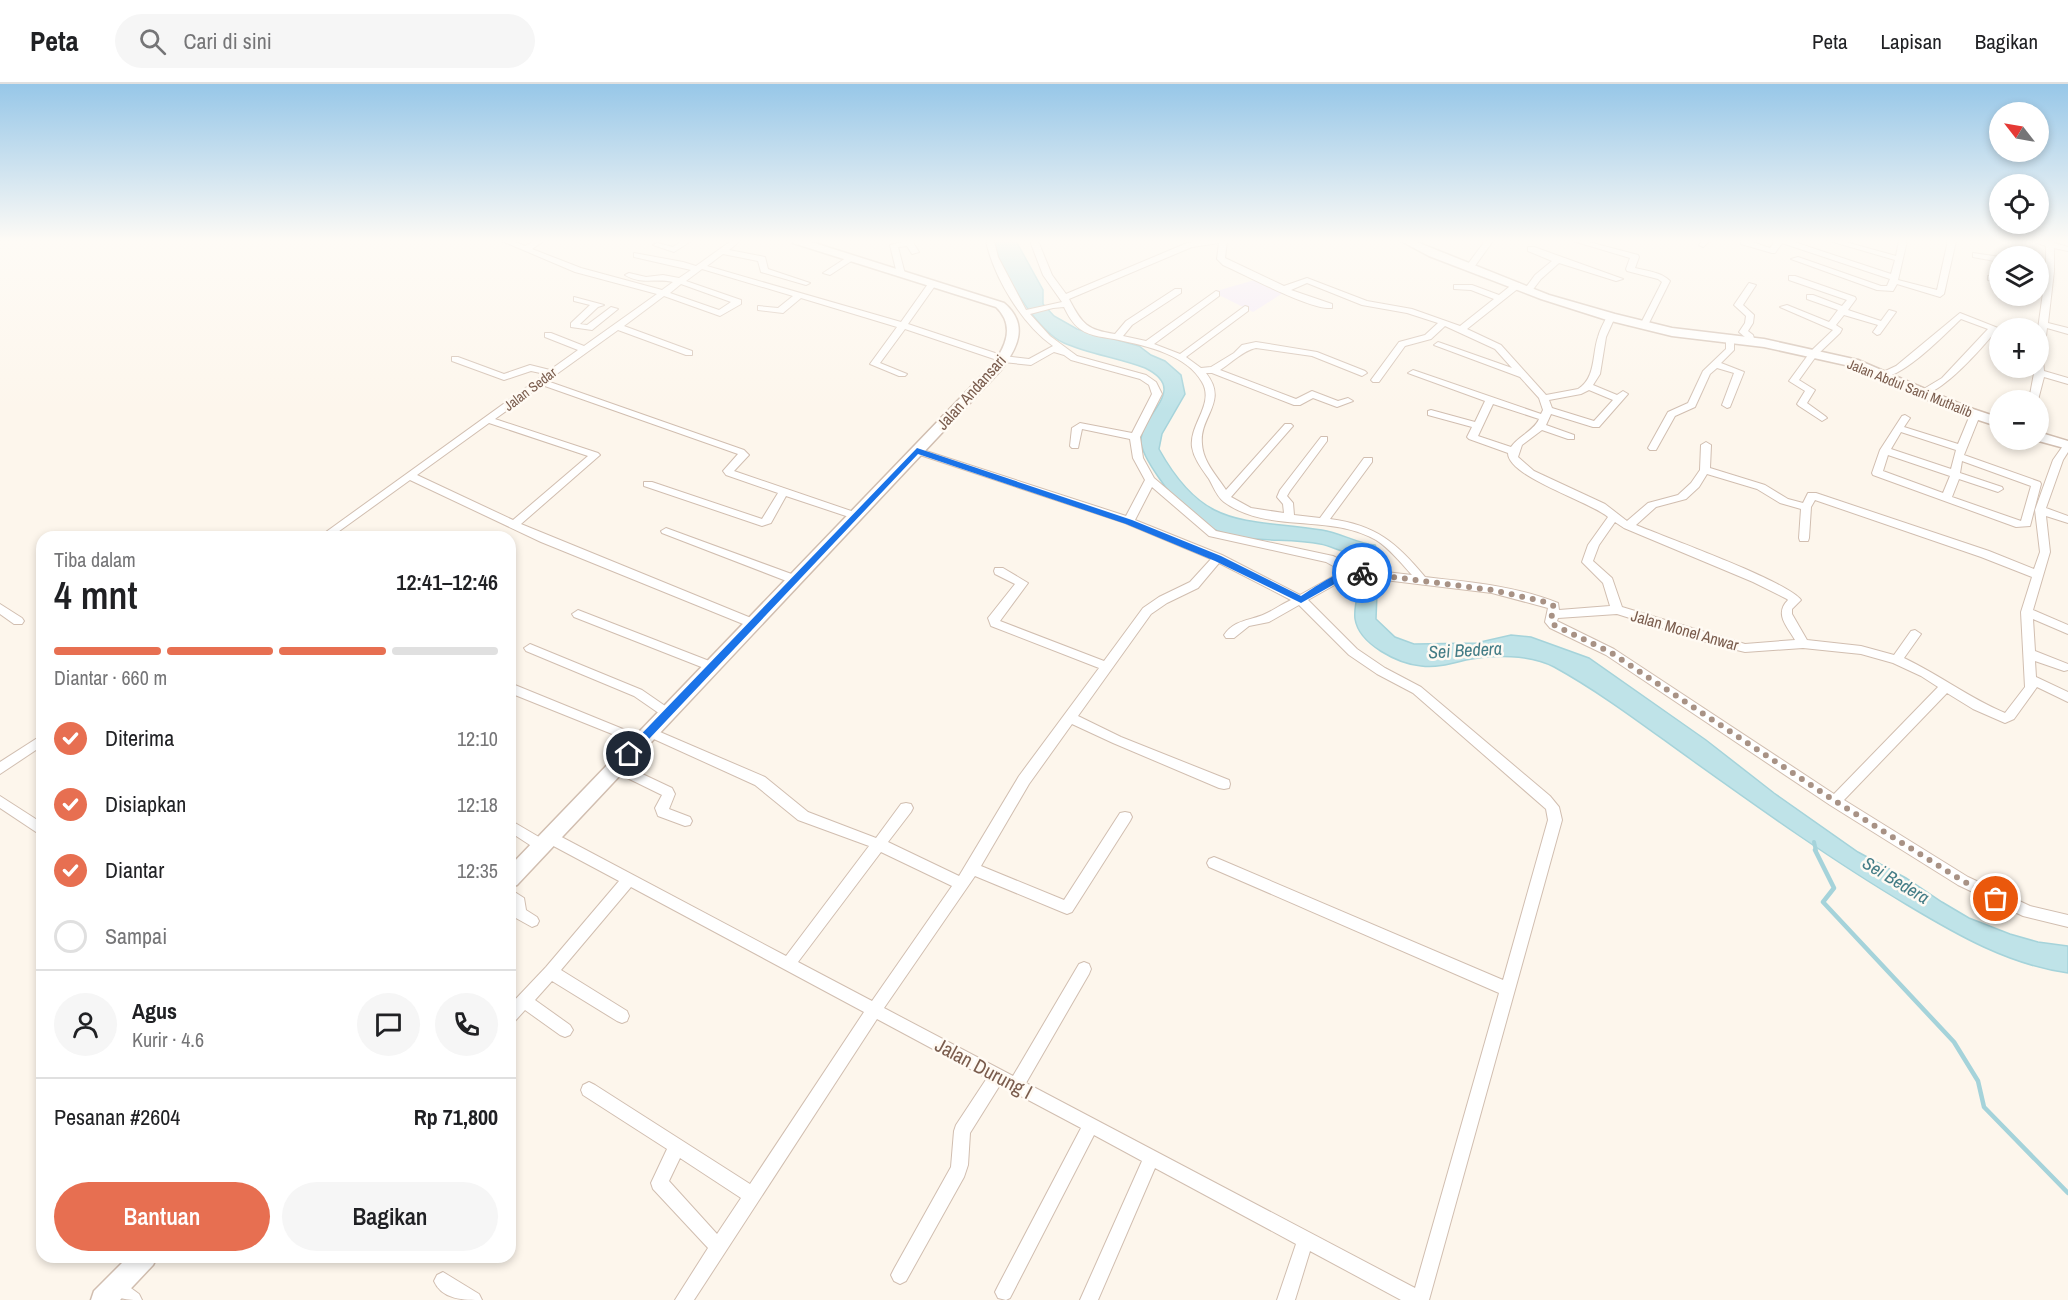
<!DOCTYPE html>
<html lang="id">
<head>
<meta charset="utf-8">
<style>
	:root { --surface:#fff; --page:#f6f6f6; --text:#202124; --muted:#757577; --line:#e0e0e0; --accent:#e76f51 }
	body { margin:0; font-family:"Archivo Narrow",sans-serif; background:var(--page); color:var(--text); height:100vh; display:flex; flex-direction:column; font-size:22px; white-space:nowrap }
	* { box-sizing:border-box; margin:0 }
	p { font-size:20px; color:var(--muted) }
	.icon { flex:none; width:33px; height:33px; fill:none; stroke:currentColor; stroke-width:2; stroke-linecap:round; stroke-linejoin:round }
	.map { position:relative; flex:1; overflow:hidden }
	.panel { position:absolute; left:36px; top:447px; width:480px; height:732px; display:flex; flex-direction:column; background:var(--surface); border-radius:18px; box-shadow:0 3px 9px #0003 }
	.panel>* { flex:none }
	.needle { width:39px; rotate:301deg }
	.tools { position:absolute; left:1989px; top:18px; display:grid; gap:12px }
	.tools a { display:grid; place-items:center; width:60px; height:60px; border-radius:50%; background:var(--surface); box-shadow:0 3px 9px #0003; font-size:30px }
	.pin { position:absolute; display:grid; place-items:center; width:51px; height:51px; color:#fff; margin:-26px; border:3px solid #fff; border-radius:50%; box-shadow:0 2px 6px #0007 }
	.courier { position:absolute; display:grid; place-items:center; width:60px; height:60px; margin:-30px; border:4px solid #1a73e8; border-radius:50%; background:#fff; color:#222; box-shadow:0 2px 8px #0007 }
	.summary em { font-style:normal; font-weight:600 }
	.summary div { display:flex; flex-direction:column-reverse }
	.summary { display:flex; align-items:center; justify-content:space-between; height:102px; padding:0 18px }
	h1 { font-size:39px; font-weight:600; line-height:45px }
	.bar { display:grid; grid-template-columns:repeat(4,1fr); gap:9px 6px; align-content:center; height:72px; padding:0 18px }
	.bar i { height:8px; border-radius:4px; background:var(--line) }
	.bar .selected { background:var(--accent) }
	.bar p { grid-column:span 4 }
	.line { display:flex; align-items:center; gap:15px; padding:0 18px; border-top:2px solid var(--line) }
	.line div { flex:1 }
	.round { display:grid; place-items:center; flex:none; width:63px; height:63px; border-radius:32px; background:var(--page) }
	ol { padding:0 18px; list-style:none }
	li { display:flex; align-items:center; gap:18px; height:66px }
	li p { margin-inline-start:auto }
	li .icon { padding:6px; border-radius:50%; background:var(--accent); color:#fff; stroke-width:4 }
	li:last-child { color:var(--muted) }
	li i { width:33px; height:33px; border:3px solid var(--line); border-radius:50% }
	.cta { display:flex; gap:12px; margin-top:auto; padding:12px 18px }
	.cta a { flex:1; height:69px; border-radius:36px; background:var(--accent); color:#fff; font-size:24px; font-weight:600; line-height:69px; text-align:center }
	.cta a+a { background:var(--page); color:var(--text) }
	header { display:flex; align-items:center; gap:36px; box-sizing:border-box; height:84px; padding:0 30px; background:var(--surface); border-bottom:2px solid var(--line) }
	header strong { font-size:28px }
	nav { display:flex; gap:33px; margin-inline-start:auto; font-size:21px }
	.search { width:420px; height:54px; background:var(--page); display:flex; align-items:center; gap:15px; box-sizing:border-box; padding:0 21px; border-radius:33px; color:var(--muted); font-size:22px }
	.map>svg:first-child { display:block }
	.education { fill:#f3e8fa }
	.water { fill:#bfe3e8; stroke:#a5d3da; stroke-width:1.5 }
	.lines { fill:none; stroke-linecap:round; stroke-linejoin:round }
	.stream-far1 { stroke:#a5d3da; stroke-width:4 }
	.stream { stroke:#a5d3da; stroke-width:4.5 }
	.minor-casing { stroke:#d1beb0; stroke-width:2 }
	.tertiary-casing { stroke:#d1beb0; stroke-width:3 }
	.minor { fill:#fff; fill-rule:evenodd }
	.tertiary { fill:#fff; fill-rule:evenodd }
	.route { fill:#1a73e8 }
	.done { stroke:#a89285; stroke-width:6; stroke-dasharray:0 10.8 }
	.labels { text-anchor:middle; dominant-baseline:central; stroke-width:5; stroke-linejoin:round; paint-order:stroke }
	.far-street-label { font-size:14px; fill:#7a5c4d; stroke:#fffaf3 }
	.street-label { font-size:16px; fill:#7a5c4d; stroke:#fffaf3 }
	.water-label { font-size:18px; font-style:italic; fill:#437c86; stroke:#fffaf3 }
	.near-street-label { font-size:20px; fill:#7a5c4d; stroke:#fffaf3 }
</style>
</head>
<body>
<header>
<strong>Peta</strong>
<div class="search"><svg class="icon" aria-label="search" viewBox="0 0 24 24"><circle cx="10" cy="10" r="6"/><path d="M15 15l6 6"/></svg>Cari di sini</div>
<nav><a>Peta</a><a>Lapisan</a><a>Bagikan</a></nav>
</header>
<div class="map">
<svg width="2068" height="1216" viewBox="0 0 2068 1216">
	<rect width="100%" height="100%" fill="#fdf6ec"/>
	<polygon class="education" points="1258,195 1286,207 1253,228 1213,208"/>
	<path class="water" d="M994 157H1016L1043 206V220L1054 232 1077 245 1139 262 1151 271 1165 277 1181 291 1185 310 1162 350 1159 365C1204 446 1242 434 1322 446 1341 449 1356 459 1375 461L1386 481 1377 510 1376 535 1395 553 1414 560 1476 559 1511 551 1531 553 1589 574 1706 656 1774 709 1858 768 1906 794 1942 818 1969 834 2010 850 2038 858 2068 862V889C2009 881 1957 851 1907 821 1833 777 1763 727 1693 677 1648 645 1603 610 1554 583 1529 570 1493 571 1466 576 1450 580 1437 584 1421 582 1399 580 1359 561 1355 535 1352 513 1370 491 1355 470 1342 469 1332 462 1320 460 1284 453 1245 461 1211 444 1204 440 1197 432 1190 426 1178 416 1167 407 1159 394 1152 384 1141 368 1141 357 1141 329 1190 306 1145 284 1119 274 1089 270 1064 259 1038 248 998 185 994 157Z"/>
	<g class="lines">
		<polyline class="stream-far1" points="1814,758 1816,767"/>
		<polyline class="stream" points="1815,766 1834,804 1823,818 1954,958 1978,997 1984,1023 2068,1109"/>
		<defs>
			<g id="minor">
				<path d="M502 157H513L525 162 534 157H544L532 165 581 184 662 206 673 198C656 194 641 201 625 191L629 189 646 193 663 191 679 194 691 186 634 173V169L683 178 696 182 731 157H740L729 166 765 173 768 185 810 199 806 201 761 188 758 177 723 170 707 182 901 238 930 197H933L937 199 908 240 1004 272 1029 275 1053 262C1022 240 994 194 986 157H994L998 173 1026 226 1062 218 1043 191 1030 157H1038L1052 191 1066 210 1187 159 1202 157H1227L1225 174 1284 202 1307 194 1367 217 1412 225 1460 242 1494 215 1471 206 1454 205V201H1472L1499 211 1514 199H1520V203L1467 245 1501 261 1546 311 1578 305C1596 294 1592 270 1598 253 1600 245 1604 238 1608 231H1614L1615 233 1606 253 1600 290 1593 301 1617 311 1623 307 1628 310 1599 343H1593L1551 330 1546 341 1574 351V355H1568L1542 346 1522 361 1518 373 1534 387 1605 420 1627 437 1648 419 1678 411 1691 399 1700 386 1701 361 1706 358 1711 361 1710 384 1765 401 1788 415 1803 419 1808 409H1816L1989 467 2034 485 2040 468 2035 426 2053 376 2065 359 2068 358V368L2063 376 2046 424 2068 432V439L2046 432 2050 468 2033 526 2068 541V550L2033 535 2035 567 2068 580V586L2064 587 2035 577 2036 593 2068 608V618L2037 603 2014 635 2005 639 1973 625 1947 609 1844 716 1968 793 2030 822 2068 831V843L2023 832 1958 801 1830 721 1606 571 1550 544 1545 538 1548 524 1492 509 1360 493 1347 494 1308 516 1357 565 1385 584 1421 603 1550 712 1559 723 1562 736 1429 1216H1401L1310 1167 1295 1216H1277L1296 1160 1155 1084 1098 1216H1080L1142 1077 1094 1051 1010 1214 1006 1216 998 1214 995 1208 998 1202 1081 1044 1000 1001 970 1049 968 1081 964 1093 906 1197 900 1200 894 1197 891 1191 894 1185 951 1083 954 1047 956 1041 987 994 877 935 694 1216H675L708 1164 653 1105 651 1099 667 1065 583 1011 581 1006 583 1001 589 998 595 1001 750 1100 864 928 631 803 561 886 627 927 629 932 627 937 622 939 617 937 552 897 535 916 570 941 573 946 570 951 565 953 560 951 525 926 515 937 510 939V921L546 883 619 797 546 758 548 761 546 765 541 767 536 765 510 748V736L544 756 542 753 544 749 549 747 554 749 786 872 869 762 798 736 755 701 645 651 643 648 645 645H653L765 693 808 728 876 754 901 720 906 719 911 720 913 724 911 728 888 758 959 792 1019 692 1099 584 991 542 988 534 1015 500 995 490 994 487 995 484H1003L1028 499 1000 537 1104 577 1143 524 1159 513 1190 498 1211 475 1125 439 914 369 912 367 917 364 920 365 1126 432 1145 396 1133 374 1130 355 1082 345 1078 364H1072L1070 362 1072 344 1080 339 1132 349 1152 310 1149 301 1140 295 1071 276 1064 271 1054 268 1031 281 1003 278 905 245 880 279 907 290 905 292H899L870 280 897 243 801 214 783 229 758 226V222L778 224 793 212 702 185 686 197 741 216V220L720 232 664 212 624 242 692 267V271H686L618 246 547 297 744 366 749 371 734 387 860 430 861 432 860 434H852L786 412 771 439 762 442 644 402V398H652L762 435 778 409 726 391 723 387 738 370 542 301 495 335 598 369 600 371 521 440 756 536 758 539 756 542H748L541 458 410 396 331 453H319L545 290 531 287 504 296 452 277V273H458L504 290 530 281 550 286 578 266 545 253V249H551L584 262 657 210 575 188ZM1219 159 1217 175 1223 181C1246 191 1310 226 1332 224V220L1291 206 1307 199 1362 221 1407 229 1438 239 1425 251 1399 258 1371 296 1373 298H1379L1405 262 1431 255 1445 242 1495 265 1512 284 1441 259 1438 258 1434 261 1520 293 1539 314 1543 326 1541 330 1416 287 1413 286 1408 289 1485 317 1475 338 1431 326 1428 327V331L1472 343 1467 353 1469 355 1508 369C1508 393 1589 417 1608 433L1588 461 1582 478 1603 499 1610 522 1559 526 1558 519C1516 502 1470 498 1425 493 1397 459 1376 441 1330 435L1372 378V374H1364L1320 434 1294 431 1293 419 1287 412 1290 407 1327 357V353H1321L1280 406 1277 413 1283 420 1284 429 1251 424 1231 413 1293 342 1291 340H1285L1226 406C1217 392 1203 378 1202 360 1199 332 1229 318 1206 289H1212L1294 321H1300L1313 314 1337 323 1353 317 1348 314 1338 317 1312 307 1296 315 1220 286C1231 279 1244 266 1256 264L1312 272 1362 292 1367 289 1365 287 1317 268 1256 258 1242 261 1234 269 1211 283 1201 284 1186 273 1248 227V223L1245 222 1180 270 1154 260 1219 212V208L1216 207 1146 257 1123 252 1132 241 1181 209V205H1175L1126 237 1115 250C1087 246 1082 240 1069 215L1192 163ZM681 200 731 218 719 226 670 209ZM1064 223C1068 231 1072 239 1080 245 1091 253 1106 253 1119 256 1147 262 1187 271 1202 298 1215 320 1189 340 1192 363 1194 375 1202 385 1209 395 1213 402 1217 413 1224 418 1268 450 1329 429 1376 456 1390 465 1401 479 1412 491L1360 485 1348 486 1343 477 1333 472 1216 447 1154 394 1143 374 1140 353 1162 310 1156 298 1146 291 1077 272 1050 252 1030 230 1053 224ZM1589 306 1613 316 1594 337 1552 324 1549 316 1581 310ZM1493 320 1539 335C1534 347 1518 352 1511 363L1478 352ZM489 339 588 372 513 436 417 391ZM1707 390 1757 405 1780 419 1801 425 1799 454 1800 457H1808L1809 454 1811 423 1815 416 1981 473 2032 493 2021 528 2025 603 2005 629C1969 614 1940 591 1904 574L1921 550 1915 546 1911 547 1894 571 1861 562 1807 556 1792 530V525L1801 516C1787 497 1665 453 1636 441L1656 423 1686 415 1699 403ZM1152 403 1209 452 1326 478 1335 483 1339 489 1300 511 1222 471 1135 436ZM1615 438 1624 444 1753 498 1787 515 1788 516C1774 530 1787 542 1795 556L1745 560 1622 523 1612 494 1593 477 1599 461ZM1219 479 1291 516C1282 520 1274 526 1265 530 1250 537 1235 535 1224 551L1226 554H1234L1249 542 1269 538 1299 521 1349 571 1377 590 1413 609 1546 725 1548 736 1503 896 1219 775 1214 773 1209 775 1207 779 1209 783 1499 909 1415 1204 1026 999 1089 890 1091 885 1089 880 1084 878 1079 880 1013 992 884 924 975 792 1062 828 1067 830 1072 828 1130 737 1132 733 1130 729 1125 728 1120 729 1064 816 981 782 1029 700 1072 640 1113 659 1219 704 1224 705 1229 704 1230 700 1229 696 1121 653 1078 632 1151 530 1167 519 1198 504ZM1617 530 1716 561 1745 568 1803 564 1861 570 1893 579 1921 592 1938 603 1834 710 1614 565 1557 537 1558 534ZM881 768 952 802 872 917 798 878ZM680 1074 741 1114 717 1150 669 1097Z"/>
				<polygon points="682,157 691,157 674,168 653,161 657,159 673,163"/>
				<polygon points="907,157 912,157 919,168 912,170 907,162 898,163 905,190 901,192 897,190 890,161"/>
				<polygon points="1485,157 1493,157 1472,186 1466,186 1465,184"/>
				<path d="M1573 157H1585L1638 171 1639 173 1635 184C1647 187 1661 188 1670 197L1647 243 1640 241 1662 198 1658 195 1627 187 1626 185 1630 174Z"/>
				<polygon points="1702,157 1710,157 1703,163 1699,161"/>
				<polygon points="1741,157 1749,157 1770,164 1775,157 1791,157 1891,190 1895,176 1830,157 1842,157 1896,172 1899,157 1907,157 1898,196 1937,206 1948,157 1956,157 1944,210 1940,213 1897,200 1893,207 1877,206 1791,175 1798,173 1881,202 1887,202 1890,195 1782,159 1775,169 1772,169 1741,160"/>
				<polygon points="2031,157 2054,157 2054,159 2068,163 2068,167 2054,164 2054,187 2048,239 2068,244 2068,250 2047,244 2043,276 2044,287 2068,294 2068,300 2044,293 2038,316 2029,316 2035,284 2038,284 2038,245 2046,187 2046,162"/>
				<polygon points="1528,163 1534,163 1623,195 1616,197 1559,179 1541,195 1531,208 1525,208 1524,206 1535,191 1552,177 1528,167"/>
				<polygon points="1973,169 2000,173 2000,178 1973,173"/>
				<polygon points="849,172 856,174 830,191 823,189"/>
				<polygon points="1789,192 1795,192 1855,213 1856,215 1848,226 1881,237 1889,226 1896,228 1880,250 1877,251 1873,248 1878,241 1844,231 1836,241 1842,245 1840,249 1817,271 1799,296 1815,306 1807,319 1825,332 1827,334 1822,337 1799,322 1797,320 1805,307 1789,297 1811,267 1833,246 1780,223 1787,221 1829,238 1838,226 1807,215 1807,211 1813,211 1842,222 1847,216 1789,196"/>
				<polygon points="1988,192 2000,193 2000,198 1988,196"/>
				<polygon points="1749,199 1756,201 1743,221 1754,231 1753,239 1748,247 1753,251 1755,258 1751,261 1748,260 1746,254 1739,248 1745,239 1746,232 1734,221"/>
				<polygon points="574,213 604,221 598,223 580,240 587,241 611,223 618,225 592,246 571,243 571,239 590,221 574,217"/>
				<path d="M1960 229 1998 244C1985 261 1940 313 1919 311L1917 309 1942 294 1988 245 1961 235C1945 250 1902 295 1881 293V289L1896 282Z"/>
				<polygon points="1730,253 1734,256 1734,266 1721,279 1744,288 1730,323 1727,324 1722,321 1734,289 1717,284 1710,290 1695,323 1675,332 1656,366 1650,366 1648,364 1668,328 1688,319 1703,287 1726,265 1726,256"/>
				<path d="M1975 328 1980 331 1964 371 2040 398 2041 400 2030 442 2016 443 1873 391 1872 389 1880 366 1902 332 1905 331 1910 334 1904 343 1958 360 1970 331ZM1901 348 1956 366 1951 385 1891 365ZM1888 371 1950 392 1943 409 1883 387ZM1962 377 2031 402 2021 437 1952 413 1959 395 1998 408 2003 405 2002 403 1960 389Z"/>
				<polygon points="666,444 797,492 798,495 797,498 789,498 662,449 661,447"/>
				<polygon points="0,520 22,534 24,537 22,540 14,540 0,530"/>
				<polygon points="578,526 717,580 719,583 717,586 709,586 574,533 572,530"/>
				<polygon points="530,560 642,606 671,626 673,629 671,632 663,632 634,612 526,567 524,564"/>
				<polygon points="510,599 645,654 647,657 645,660 637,660 510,609"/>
				<polygon points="42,651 42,662 0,690 0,678"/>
				<polygon points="617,678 672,704 675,710 669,725 690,733 692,737 690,741 685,742 658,732 655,724 662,711 613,687 611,683 613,679"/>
				<polygon points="0,712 42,739 42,752 0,724"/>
				<polygon points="510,805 524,814 526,826 537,833 539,837 537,841 532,843 514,833 512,821 510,819"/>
				<path d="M443 1188 479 1210 482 1216C464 1216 442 1216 434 1197L437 1191Z"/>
				<path d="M116 1193 139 1210 142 1216C127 1216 114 1216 107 1202L110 1196Z"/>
			</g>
			<g id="tertiary">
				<path d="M792 157H808L1004 219C1030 241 1017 265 1000 287L517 801 510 803V782L992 281C1005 264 1016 242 996 223L793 159Z"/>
				<polygon points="1401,157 1414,157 1549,211 1615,230 1672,244 1764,255 1858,276 1967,323 2000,334 2000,343 1957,329 1850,282 1764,263 1672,252 1607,236 1541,215 1429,172"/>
				<polygon points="2038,348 2068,357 2068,365 2035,356 2038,356"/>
				<polygon points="128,1173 157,1173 153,1181 120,1216 91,1216 94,1207"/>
			</g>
		</defs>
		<use href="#minor" class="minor-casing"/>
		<use href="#tertiary" class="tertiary-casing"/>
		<use href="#minor" class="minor"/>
		<use href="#tertiary" class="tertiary"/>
	</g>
	<linearGradient id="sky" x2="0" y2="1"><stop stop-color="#97c7e8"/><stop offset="0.48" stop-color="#fefbf6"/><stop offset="1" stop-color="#fefbf6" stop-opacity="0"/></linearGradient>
	<rect width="2068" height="327" fill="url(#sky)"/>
	<path class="route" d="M917 364 1132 436 1221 472 1301 512C1316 503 1350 476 1367 489L1362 492 1347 493 1301 519 1215 477 1126 440 918 370 632 673H625V667Z"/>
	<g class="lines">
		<polyline class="done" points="1362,489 1492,506 1542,517 1554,522 1551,535 1554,541 1610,568 1835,717 1963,797 1996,815"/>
	</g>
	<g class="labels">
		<g class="far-street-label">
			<text transform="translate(1910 304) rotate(22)">Jalan Abdul Sani Muthalib</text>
			<text transform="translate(530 305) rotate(-37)">Jalan Sedar</text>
		</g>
		<g class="street-label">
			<text transform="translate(971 308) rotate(-48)">Jalan Andansari</text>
			<text transform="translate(1685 546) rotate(16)">Jalan Monel Anwar</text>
		</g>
		<g class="water-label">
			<text transform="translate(1465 566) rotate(-3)">Sei Bedera</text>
			<text transform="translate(1896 796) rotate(31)">Sei Bedera</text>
		</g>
		<g class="near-street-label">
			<text transform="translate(984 984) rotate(28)">Jalan Durung I</text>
		</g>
	</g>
</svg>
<div class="tools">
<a><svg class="needle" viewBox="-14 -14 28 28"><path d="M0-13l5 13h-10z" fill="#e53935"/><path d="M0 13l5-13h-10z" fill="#757577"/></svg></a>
<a><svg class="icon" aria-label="locate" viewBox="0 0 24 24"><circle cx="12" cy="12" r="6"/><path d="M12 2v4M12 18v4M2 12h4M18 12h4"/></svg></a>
<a><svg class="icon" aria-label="layers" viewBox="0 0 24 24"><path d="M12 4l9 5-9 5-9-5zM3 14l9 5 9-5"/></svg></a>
<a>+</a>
<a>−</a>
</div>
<div class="pin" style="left:1996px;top:815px;background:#ea580c"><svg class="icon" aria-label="bag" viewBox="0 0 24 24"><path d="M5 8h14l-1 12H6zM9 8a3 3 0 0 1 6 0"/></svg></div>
<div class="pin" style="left:629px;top:670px;background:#1f2937"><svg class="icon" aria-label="home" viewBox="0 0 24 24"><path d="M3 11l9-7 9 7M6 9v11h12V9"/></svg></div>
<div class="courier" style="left:1362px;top:489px"><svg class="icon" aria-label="bike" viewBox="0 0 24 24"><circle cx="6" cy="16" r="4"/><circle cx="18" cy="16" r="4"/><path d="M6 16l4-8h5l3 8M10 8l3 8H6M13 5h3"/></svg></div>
<section class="panel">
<div class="summary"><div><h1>4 mnt</h1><p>Tiba dalam</p></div><em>12:41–12:46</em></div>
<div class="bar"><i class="selected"></i><i class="selected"></i><i class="selected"></i><i></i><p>Diantar · 660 m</p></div>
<ol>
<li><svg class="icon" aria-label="check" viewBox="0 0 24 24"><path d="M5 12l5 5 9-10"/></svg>Diterima<p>12:10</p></li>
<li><svg class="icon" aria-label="check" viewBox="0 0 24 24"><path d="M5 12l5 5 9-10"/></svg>Disiapkan<p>12:18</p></li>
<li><svg class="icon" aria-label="check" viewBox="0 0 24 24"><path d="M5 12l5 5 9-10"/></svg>Diantar<p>12:35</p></li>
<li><i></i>Sampai</li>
</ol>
<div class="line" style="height:108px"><a class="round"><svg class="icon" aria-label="person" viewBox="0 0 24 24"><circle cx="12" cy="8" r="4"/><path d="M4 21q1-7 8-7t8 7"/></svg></a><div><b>Agus</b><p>Kurir · 4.6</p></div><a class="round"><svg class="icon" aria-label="chat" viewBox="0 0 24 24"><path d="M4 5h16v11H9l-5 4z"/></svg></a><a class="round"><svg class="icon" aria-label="phone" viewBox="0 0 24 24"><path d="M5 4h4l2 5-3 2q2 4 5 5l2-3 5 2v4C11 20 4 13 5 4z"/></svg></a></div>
<div class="line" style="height:78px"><div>Pesanan #2604</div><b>Rp 71,800</b></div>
<div class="cta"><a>Bantuan</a><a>Bagikan</a></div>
</section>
</div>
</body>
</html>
